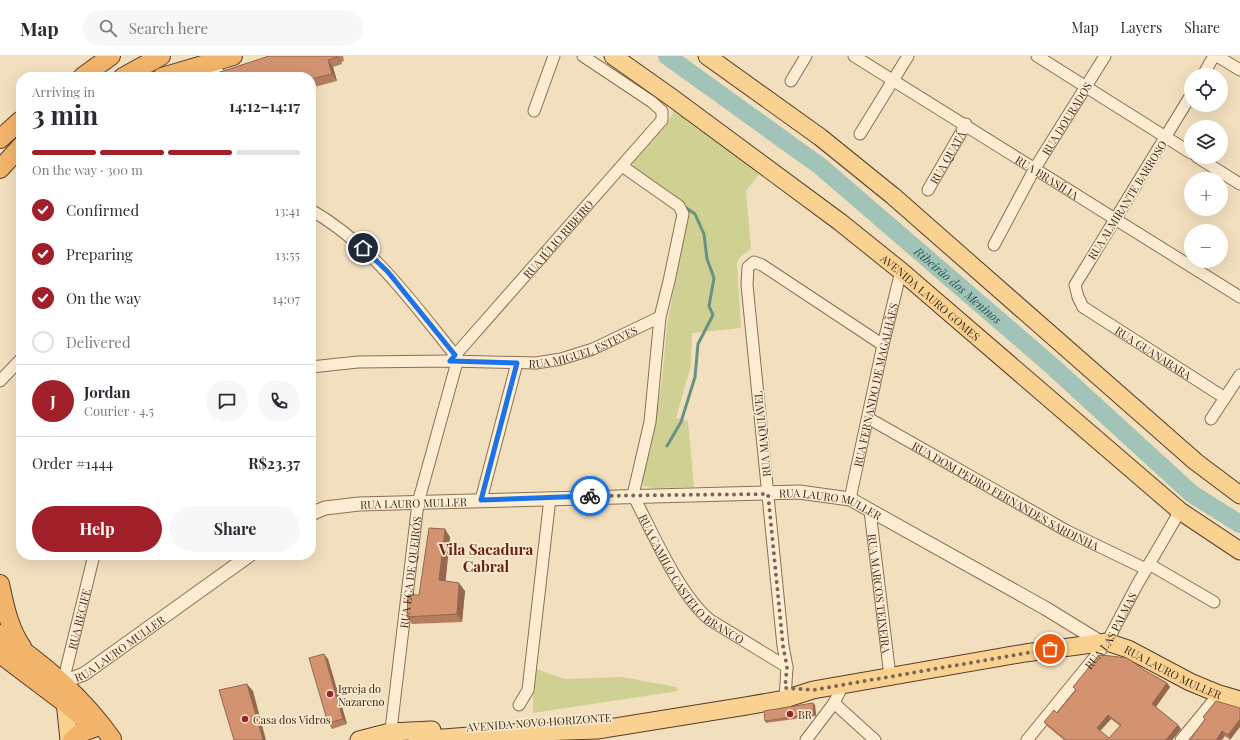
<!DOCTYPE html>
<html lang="en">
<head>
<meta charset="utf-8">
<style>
	:root { --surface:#fff; --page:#f7f7f7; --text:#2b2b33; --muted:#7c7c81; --line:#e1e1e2; --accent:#a11f29 }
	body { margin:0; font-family:"Playfair Display",serif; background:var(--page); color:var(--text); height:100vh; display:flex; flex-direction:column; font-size:15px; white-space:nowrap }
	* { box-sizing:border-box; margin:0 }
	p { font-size:13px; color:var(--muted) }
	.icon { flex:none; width:22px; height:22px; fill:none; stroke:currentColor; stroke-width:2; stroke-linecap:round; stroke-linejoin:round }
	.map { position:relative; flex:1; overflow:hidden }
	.details { position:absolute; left:16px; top:16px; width:300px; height:488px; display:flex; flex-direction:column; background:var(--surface); border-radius:16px; box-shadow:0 4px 16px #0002 }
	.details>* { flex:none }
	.controls { position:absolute; left:1184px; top:12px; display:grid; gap:8px }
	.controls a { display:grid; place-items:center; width:44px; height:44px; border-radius:50%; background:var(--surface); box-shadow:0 4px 16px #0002; font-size:20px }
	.pin { position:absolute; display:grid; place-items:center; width:34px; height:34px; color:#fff; margin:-17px; border:2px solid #fff; border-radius:50%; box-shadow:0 1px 4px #0007 }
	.courier { position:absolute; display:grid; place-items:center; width:40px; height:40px; margin:-20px; border:3px solid #1a73e8; border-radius:50%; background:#fff; color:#222; box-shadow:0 1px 5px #0007 }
	.overview em { font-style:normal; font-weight:700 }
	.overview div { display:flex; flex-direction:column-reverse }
	.overview { display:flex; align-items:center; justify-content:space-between; height:68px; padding:0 16px }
	h1 { font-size:26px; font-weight:700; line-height:30px }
	.bar { display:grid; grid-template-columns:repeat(4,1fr); gap:6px 4px; align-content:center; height:48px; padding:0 16px }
	.bar i { height:5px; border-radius:3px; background:var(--line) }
	.bar .selected { background:var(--accent) }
	.bar p { grid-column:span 4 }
	.line { display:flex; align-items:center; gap:10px; padding:0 16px; border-top:1px solid var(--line) }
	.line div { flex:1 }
	.round { display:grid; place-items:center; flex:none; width:42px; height:42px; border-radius:21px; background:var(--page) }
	ol { padding:0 16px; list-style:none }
	li { display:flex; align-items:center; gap:12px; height:44px }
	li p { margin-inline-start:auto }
	li .icon { padding:4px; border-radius:50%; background:var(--accent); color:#fff; stroke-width:4 }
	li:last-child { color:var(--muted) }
	li i { width:22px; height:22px; border:2px solid var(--line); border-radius:50% }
	.primary-button { display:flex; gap:8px; margin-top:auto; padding:8px 16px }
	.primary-button a { flex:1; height:46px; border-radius:24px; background:var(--accent); color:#fff; font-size:16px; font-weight:700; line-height:46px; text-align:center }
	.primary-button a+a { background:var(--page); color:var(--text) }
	header { display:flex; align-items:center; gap:24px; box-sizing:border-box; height:56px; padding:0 20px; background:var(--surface); border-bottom:1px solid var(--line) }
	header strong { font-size:19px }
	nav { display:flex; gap:22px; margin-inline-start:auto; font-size:14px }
	.search { width:280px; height:36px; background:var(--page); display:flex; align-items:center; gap:10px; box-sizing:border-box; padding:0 14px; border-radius:22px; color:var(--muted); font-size:15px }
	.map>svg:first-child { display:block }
	.green { fill:#ced191 }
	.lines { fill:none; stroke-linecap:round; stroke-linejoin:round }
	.stream { stroke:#689285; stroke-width:3 }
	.river { stroke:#a2c3b7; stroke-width:18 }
	.minor-casing { stroke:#8c6f55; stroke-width:13 }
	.tertiary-casing { stroke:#8c6f55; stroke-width:15 }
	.primary-casing { stroke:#593d2a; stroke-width:19 }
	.trunk-casing { stroke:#593d2a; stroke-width:20 }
	.minor { stroke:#fcedd2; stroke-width:11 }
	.tertiary { stroke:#fcedd2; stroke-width:13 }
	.primary { stroke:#f9d291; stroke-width:17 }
	.trunk { stroke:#f2b46b; stroke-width:18 }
	.wall { fill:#b67e60; fill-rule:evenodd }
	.shaded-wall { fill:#94674e }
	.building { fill:#d49370; stroke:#94674e; fill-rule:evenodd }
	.done { stroke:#7a6854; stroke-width:4; stroke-dasharray:0 7.2 }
	.route { stroke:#1a73e8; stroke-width:5 }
	.poi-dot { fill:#a11f29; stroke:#f9eace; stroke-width:1.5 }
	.labels { text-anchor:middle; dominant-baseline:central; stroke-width:3.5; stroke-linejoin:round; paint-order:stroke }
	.street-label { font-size:11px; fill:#3a281b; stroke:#f9eace }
	.poi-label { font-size:11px; fill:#3a281b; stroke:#f9eace; text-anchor:start }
	.water-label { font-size:12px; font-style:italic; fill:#295b55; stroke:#f9eace }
	.district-label { font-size:15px; font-weight:bold; fill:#6a2216; stroke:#f9eace }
</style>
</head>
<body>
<header>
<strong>Map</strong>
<div class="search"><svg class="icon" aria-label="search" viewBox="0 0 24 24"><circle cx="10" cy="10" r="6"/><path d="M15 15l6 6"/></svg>Search here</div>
<nav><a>Map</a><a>Layers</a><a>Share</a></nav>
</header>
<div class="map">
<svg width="1240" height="684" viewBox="0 0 1240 684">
	<rect width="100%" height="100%" fill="#f2dfbe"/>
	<g class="green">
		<polygon points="675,54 759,118 746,135 751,193 740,201 737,208 741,272 692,277 691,309 676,362 688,365 694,431 652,432 643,430 642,423 651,392 662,324 667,269 688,162 684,147 633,111 633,104 664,72"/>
		<polygon points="534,612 565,623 621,621 677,631 678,635 533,657"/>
	</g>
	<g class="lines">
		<polyline class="stream" points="667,390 681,366 695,321 698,288 713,259 709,250 714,222 707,203 704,178 695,158 685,151"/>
		<path class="river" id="s1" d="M667 0 820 110 1052 310 1192 438 1240 468"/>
		<defs>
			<g id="minor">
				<path id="s2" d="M854 0 1240 241"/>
				<polyline points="1037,0 1191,97"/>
				<polyline points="1217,0 1240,14"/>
				<polyline points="1203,19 1214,0"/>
				<polyline points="181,21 219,17"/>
				<polyline points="791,25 806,0"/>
				<path id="s3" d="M1191 39 1075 229 1078 241 1083 251 1225 342"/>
				<polyline points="534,55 554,0"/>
				<polyline points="860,78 908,0"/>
				<polyline points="1197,101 1240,128"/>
				<path id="s4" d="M622 110 679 150 683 158 669 225 660 261 650 366 633 439C652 475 679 539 710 564L787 611"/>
				<path id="s5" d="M928 134 966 68"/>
				<path d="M311 154C372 189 412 246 455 299"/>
				<path id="s6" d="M994 189 1035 112 1105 0"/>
				<path id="s7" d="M450 305 662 64V55L652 46 583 0"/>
				<path id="s8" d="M311 311 358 306 450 305 536 307 561 303 593 293 660 261"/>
				<polyline points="0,325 21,303"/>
				<path id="s9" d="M868 362 1067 475 1146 513"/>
				<polyline points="1211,363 1240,319"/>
				<path id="s10" d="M850 443 883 289 901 215"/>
				<polyline points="481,444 517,307"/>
				<path id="s11" d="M870 455 890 620"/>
				<polyline points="1149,508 1214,546"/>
				<path id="s12" d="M63 626 94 499"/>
				<polyline points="785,643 787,611 783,590 747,229 748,211 754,206 762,209 883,289"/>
				<polyline points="834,647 875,684"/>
				<polyline points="519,649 528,634 550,442"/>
				<path id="s13" d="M390 682 418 447 457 306"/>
				<polyline points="806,684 834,647 843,629"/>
				<path id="s14" d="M1027 684 1107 586 1137 529 1180 455"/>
				<polyline points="1181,684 1219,638"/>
			</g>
			<g id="tertiary">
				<path id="s15" d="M311 458 325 452 359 448 799 436 850 443 1045 552 1102 587"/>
				<path id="s16" d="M63 626 84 618 250 499"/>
			</g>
			<g id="primary">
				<path id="s17" d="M613 0 671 41 840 166 901 215 1180 455 1240 495"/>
				<polyline points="707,0 820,81 893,140 1196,406 1240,439"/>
				<polyline points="64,636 69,684"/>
				<polyline points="359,684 390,676 432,674"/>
				<path id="s18" d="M417 684 509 677 597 674 746 650 785 643 813 634 1025 597 1107 586 1128 593 1190 626 1219 638 1240 644"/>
			</g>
			<g id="trunk">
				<polyline points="82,21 111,0"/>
				<polyline points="123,21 161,0"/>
				<polyline points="162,21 233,0"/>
				<polyline points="0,83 21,64"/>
				<polyline points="0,113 21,90"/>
				<path d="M0 528C5 551 9 572 22 591"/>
				<path d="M0 578C43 608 82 640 112 683"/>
				<polyline points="0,598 65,647 91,669"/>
				<polyline points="72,684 80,677 94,672"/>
			</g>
		</defs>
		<use href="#minor" class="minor-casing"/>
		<use href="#tertiary" class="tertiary-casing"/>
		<use href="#primary" class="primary-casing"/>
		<use href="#trunk" class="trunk-casing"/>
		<use href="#minor" class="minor"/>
		<use href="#tertiary" class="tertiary"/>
		<use href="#primary" class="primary"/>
		<use href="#trunk" class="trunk"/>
	</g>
	<g class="wall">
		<polygon points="269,0 343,0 344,5 341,6 342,8 333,11 337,25 311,32 311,21 195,21 214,18"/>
		<polygon points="450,481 445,525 465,535 462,566 412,568 407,561 419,539"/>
		<polygon points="328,603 347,668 332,673 328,667"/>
		<path d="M1144 614 1167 627 1170 631 1156 651 1178 669 1181 673 1172 684H1064L1047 670 1044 666 1057 657 1076 634 1073 631ZM1111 663 1120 670 1109 682 1100 675Z"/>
		<polygon points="1216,645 1230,684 1225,680 1195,678 1205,663 1203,661"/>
		<polygon points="813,647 815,649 816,660 766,667 765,665"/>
	</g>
	<g class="shaded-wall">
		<polygon points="336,0 337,0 341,6 342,8"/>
		<polygon points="328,4 333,11 337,25 332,18"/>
		<polygon points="445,473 450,481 445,531 439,524"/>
		<polygon points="459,527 465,535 462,566 457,558"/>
		<polygon points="324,598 328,603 347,668 343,663"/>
		<polygon points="1167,627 1170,631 1155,652 1152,648"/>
		<polygon points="247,628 253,635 266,684 263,684"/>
		<polygon points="813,647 815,649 816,660 814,658"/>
		<polygon points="1108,659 1111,663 1099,676 1097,672"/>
		<polygon points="1240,663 1240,671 1230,684 1228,679"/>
		<polygon points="1178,669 1181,673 1172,684 1166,684"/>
		<polygon points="1222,675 1225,680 1222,684 1216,684"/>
	</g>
	<g class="building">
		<polygon points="269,0 336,0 337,1 328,4 332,18 311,23 311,21 279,21 278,19 271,21 195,21 214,18"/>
		<polygon points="429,472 445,473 439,524 459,527 457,558 407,561 408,539 419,539"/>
		<polygon points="324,598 343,663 328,667 309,602"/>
		<path d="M1102 599 1127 602 1144 614 1167 627 1152 648 1178 669 1166 684H1066L1044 666 1054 654 1057 657 1076 634 1073 631 1098 600ZM1108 659 1121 669 1109 682 1097 672Z"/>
		<polygon points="247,628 263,684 234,684 219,634"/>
		<polygon points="1216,645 1240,652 1240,663 1228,679 1222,675 1216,684 1190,684 1205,663 1203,661"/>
		<polygon points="813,647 814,658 765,665 764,655"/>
	</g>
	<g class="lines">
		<polyline class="done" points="590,440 768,438 783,590 787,611 785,632 813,634 1050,593"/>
		<polyline class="route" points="363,192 388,216 455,299 450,305 517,307 481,444 590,440"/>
	</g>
	<g class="poi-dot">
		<circle cx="330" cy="638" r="4"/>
		<circle cx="790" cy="658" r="4"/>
		<circle cx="245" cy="663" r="4"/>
	</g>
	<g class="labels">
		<g class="street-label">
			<text stroke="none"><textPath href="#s6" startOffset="146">RUA DOURADOS</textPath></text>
			<text stroke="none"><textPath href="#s5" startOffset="38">RUA QUATÁ</textPath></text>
			<text stroke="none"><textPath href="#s2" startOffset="228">RUA BRASÍLIA</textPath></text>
			<text transform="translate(1127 144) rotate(-58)">RUA ALMIRANTE BARROSO</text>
			<text stroke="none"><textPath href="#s7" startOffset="163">RUA JÚLIO RIBEIRO</textPath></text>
			<text stroke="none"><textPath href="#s17" startOffset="399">AVENIDA LAURO GOMES</textPath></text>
			<text stroke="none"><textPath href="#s8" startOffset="275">RUA MIGUEL ESTEVES</textPath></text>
			<text stroke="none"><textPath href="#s3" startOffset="330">RUA GUANABARA</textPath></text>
			<text stroke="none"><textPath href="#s10" startOffset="117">RUA FERNANDO DE MAGALHÃES</textPath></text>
			<text transform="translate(762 378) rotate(-96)">RUA MAQUIÁVEL</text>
			<text stroke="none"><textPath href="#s9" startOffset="158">RUA DOM PEDRO FERNANDES SARDINHA</textPath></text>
			<text stroke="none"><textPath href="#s15" startOffset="104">RUA LAURO MULLER</textPath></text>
			<text stroke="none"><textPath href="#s15" startOffset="523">RUA LAURO MULLER</textPath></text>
			<text stroke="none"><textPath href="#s13" startOffset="167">RUA EÇA DE QUEIRÓS</textPath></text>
			<text stroke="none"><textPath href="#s4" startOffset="469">RUA CAMILO CASTELO BRANCO</textPath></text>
			<text stroke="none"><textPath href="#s11" startOffset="83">RUA MARCOS TEIXEIRA</textPath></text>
			<text stroke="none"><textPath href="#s12" startOffset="65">RUA RECIFE</textPath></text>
			<text stroke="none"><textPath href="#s14" startOffset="138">RUA LAS PALMAS</textPath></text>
			<text stroke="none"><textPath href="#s16" startOffset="66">RUA LAURO MULLER</textPath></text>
			<text stroke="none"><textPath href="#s18" startOffset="771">RUA LAURO MULLER</textPath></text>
			<text transform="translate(539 666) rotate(-4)">AVENIDA NOVO HORIZONTE</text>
		</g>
		<g class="poi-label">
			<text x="338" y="632">Igreja do<tspan x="338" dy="13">Nazareno</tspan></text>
			<text x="798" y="658">BR</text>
			<text x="253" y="663">Casa dos Vidros</text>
		</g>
		<g class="water-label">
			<text stroke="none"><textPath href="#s1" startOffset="371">Ribeirão dos Meninos</textPath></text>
		</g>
		<g class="district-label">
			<text x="486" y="493">Vila Sacadura<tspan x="486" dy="17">Cabral</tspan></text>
		</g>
	</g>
</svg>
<div class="controls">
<a><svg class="icon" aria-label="locate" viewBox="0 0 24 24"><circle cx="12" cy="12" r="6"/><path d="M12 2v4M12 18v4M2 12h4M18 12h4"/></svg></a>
<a><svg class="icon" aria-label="layers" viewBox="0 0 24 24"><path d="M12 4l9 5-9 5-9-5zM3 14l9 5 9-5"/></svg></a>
<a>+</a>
<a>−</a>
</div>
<div class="pin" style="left:1050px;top:593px;background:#ea580c"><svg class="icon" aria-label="bag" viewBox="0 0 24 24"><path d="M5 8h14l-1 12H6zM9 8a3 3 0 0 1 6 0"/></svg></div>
<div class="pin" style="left:363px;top:192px;background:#1f2937"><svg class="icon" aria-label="home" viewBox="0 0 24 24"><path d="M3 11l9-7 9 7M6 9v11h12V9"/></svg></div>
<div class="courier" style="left:590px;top:440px"><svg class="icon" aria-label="bike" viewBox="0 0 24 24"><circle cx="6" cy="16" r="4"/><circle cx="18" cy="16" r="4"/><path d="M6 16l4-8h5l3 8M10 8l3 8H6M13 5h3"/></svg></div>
<section class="details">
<div class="overview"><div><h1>3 min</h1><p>Arriving in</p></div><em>14:12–14:17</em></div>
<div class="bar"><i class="selected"></i><i class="selected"></i><i class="selected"></i><i></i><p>On the way · 300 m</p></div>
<ol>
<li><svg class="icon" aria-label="check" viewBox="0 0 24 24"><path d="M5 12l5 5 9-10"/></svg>Confirmed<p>13:41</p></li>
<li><svg class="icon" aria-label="check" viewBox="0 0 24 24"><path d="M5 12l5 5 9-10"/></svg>Preparing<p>13:55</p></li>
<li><svg class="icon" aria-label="check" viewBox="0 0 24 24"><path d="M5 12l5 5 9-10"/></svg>On the way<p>14:07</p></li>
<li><i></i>Delivered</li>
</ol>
<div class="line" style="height:72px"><b class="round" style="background:var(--accent);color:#fff">J</b><div><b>Jordan</b><p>Courier · 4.5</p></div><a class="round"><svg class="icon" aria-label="chat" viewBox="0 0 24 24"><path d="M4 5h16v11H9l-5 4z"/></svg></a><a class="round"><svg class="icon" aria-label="phone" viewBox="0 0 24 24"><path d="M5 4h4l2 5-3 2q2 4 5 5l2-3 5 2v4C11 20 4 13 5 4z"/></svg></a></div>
<div class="line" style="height:52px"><div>Order #1444</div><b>R$23.37</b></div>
<div class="primary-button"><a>Help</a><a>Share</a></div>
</section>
</div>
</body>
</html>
